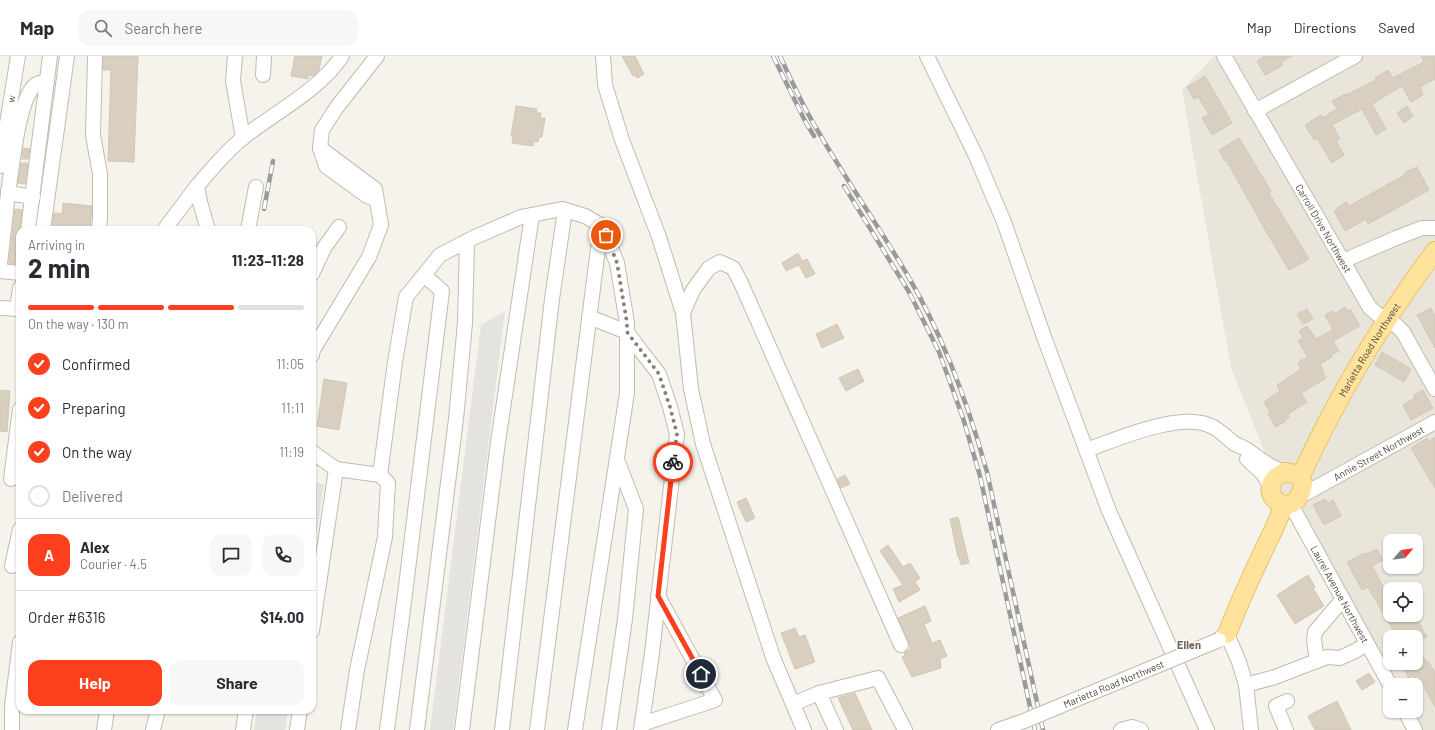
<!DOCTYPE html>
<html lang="en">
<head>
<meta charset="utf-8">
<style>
	:root { --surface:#fff; --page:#f7f7f7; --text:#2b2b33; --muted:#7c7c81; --line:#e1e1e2; --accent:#fc3f1d }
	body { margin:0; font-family:Barlow,sans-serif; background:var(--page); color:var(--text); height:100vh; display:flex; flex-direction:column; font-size:15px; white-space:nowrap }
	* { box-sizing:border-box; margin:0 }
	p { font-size:13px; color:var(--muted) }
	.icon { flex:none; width:22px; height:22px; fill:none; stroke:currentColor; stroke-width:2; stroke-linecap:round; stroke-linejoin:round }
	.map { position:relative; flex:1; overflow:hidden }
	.drawer { position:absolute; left:16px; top:170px; width:300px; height:488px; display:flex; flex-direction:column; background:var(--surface); border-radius:12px; box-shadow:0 1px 3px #0004 }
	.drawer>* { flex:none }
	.needle { width:26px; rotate:61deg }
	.controls { position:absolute; left:1383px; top:478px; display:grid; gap:8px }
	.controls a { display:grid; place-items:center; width:40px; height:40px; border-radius:8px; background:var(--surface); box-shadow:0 1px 3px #0004; font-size:20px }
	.pin { position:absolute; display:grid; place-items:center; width:34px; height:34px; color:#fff; margin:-17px; border:2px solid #fff; border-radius:50%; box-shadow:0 1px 4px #0007 }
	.courier { position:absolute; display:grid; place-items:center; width:40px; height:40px; margin:-20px; border:3px solid #fc3f1d; border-radius:50%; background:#fff; color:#222; box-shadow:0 1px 5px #0007 }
	.overview em { font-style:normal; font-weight:700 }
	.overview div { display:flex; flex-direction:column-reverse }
	.overview { display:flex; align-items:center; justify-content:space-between; height:68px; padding:0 12px }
	h1 { font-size:26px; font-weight:700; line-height:30px }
	.bar { display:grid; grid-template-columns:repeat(4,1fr); gap:6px 4px; align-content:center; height:48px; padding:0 12px }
	.bar i { height:5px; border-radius:3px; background:var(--line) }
	.bar .selected { background:var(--accent) }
	.bar p { grid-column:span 4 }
	.line { display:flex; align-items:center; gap:10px; padding:0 12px; border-top:1px solid var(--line) }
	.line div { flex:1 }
	.round { display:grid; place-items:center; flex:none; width:42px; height:42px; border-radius:12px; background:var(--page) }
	ol { padding:0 12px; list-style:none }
	li { display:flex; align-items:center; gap:12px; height:44px }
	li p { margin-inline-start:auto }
	li .icon { padding:4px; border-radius:50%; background:var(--accent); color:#fff; stroke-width:4 }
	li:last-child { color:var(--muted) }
	li i { width:22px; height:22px; border:2px solid var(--line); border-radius:50% }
	.primary-button { display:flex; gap:8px; margin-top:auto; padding:8px 12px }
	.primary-button a { flex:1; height:46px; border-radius:12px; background:var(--accent); color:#fff; font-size:16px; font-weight:700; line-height:46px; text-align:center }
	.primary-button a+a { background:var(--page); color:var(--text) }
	header { display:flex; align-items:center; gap:24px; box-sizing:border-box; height:56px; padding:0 20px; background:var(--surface); border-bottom:1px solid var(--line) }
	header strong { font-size:19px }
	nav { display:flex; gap:22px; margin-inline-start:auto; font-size:14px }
	.search { width:280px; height:36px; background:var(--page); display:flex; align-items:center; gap:10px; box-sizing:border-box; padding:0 14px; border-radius:12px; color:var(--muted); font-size:15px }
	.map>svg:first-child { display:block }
	.residential { fill:#eae5da; fill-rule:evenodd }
	.parking { fill:#e5e3e0 }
	.building { fill:#d8cfc1; stroke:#d3c7b4 }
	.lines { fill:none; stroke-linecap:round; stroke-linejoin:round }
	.minor-casing { stroke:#c2bbae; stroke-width:16 }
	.major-casing { stroke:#e6c16a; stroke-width:20 }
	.minor { stroke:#fff; stroke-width:14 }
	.major { stroke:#ffe39c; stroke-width:18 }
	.rail-casing { stroke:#9a9a9a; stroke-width:4.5 }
	.rail { stroke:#fff; stroke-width:3; stroke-dasharray:9; stroke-linecap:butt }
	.minor-bridge-casing { stroke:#c2bbae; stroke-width:16; stroke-linecap:butt }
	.minor-bridge { stroke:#fff; stroke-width:14 }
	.done { stroke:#878178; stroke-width:4; stroke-dasharray:0 7.2 }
	.route { stroke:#fc3f1d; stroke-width:5 }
	.labels { text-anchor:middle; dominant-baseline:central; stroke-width:3; stroke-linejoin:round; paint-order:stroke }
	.street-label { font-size:10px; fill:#4b4439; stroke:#fff }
	.neighbourhood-label { font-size:11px; font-weight:bold; fill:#6e6250; stroke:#fff }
</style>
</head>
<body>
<header>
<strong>Map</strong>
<div class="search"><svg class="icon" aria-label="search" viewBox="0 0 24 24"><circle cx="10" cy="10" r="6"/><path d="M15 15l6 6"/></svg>Search here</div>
<nav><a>Map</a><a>Directions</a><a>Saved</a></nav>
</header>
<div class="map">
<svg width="1435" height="674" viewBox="0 0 1435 674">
	<rect width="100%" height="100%" fill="#f6f3ec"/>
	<path class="residential" d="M1214 0H1435V674H1408L1397 655H1416V629H1390V642L1295 472 1231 312 1182 34ZM1390 485H1416V511H1390ZM1390 533H1416V559H1390ZM1390 581H1416V607H1390Z"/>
	<g class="parking">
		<polygon points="505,255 453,674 430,674 481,269"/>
		<polygon points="312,426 324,428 312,506"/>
		<polygon points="257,654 288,654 285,674 254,674"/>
	</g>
	<g class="building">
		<polygon points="103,0 138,0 134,106 108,105 111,14 103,14"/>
		<polygon points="295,0 322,0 319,14 313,20 309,19 308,23 291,20"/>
		<polygon points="622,0 635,0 644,18 637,22 635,19 633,20"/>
		<polygon points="1265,0 1292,0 1281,6 1283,9 1265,19 1257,5"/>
		<polygon points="1421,0 1435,0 1435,23 1420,31 1423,39 1411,46 1402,30 1372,48 1386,73 1376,79 1362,53 1332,69 1340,83 1336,85 1344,99 1332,107 1317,82 1314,84 1305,69 1321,59 1322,62 1337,53 1332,45 1345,38 1346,39 1376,24 1375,22 1388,14 1393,22 1424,6"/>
		<polygon points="1205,20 1232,67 1212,79 1202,62 1209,58 1198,41 1194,43 1187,31"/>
		<polygon points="516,50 537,53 536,57 541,57 540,62 545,62 542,81 539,81 538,86 534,85 533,90 512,87 513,80 511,80"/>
		<polygon points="1407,50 1413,60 1404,67 1397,57"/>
		<polygon points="1239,82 1271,135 1269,137 1309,203 1289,214 1267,177 1226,104 1225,105 1219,94"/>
		<polygon points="23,92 30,93 28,103 22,103"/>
		<polygon points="21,107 28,107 25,128 18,127"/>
		<polygon points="1417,111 1429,134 1368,168 1366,163 1345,175 1334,155 1338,153 1337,152 1346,146 1349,150 1405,119 1404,117"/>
		<polygon points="63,147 92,150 90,174 52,174 54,157 62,158"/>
		<polygon points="15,153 22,154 20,173 20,208 9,207"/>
		<polygon points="798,197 802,205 807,203 815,218 806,222 799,209 786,215 782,207"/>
		<polygon points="1345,251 1347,255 1350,253 1360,270 1333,285 1339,295 1331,299 1332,301 1320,308 1326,322 1303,336 1301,338 1307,346 1288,358 1289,361 1285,364 1286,365 1276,371 1268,358 1270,357 1264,346 1280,335 1277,329 1301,313 1298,306 1308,301 1298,285 1303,282 1299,275 1307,270 1316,283 1333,274 1325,259 1332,255 1334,258"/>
		<polygon points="1431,252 1435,260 1435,292 1417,259"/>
		<polygon points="1307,253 1313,263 1303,268 1297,258"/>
		<polygon points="837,268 844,282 822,292 816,278"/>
		<polygon points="1382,296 1411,313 1404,326 1375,309"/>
		<polygon points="858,313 864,325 846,335 839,322"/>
		<polygon points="324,323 347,327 339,374 317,370"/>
		<polygon points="1,334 10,335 7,376 0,375"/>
		<polygon points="1423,334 1433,352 1411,364 1403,349 1415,342 1414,339"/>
		<polygon points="1435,381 1435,432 1411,392 1427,382 1429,385"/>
		<polygon points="845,419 850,428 841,432 837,423"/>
		<polygon points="746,442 755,462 746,466 737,446"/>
		<polygon points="1325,443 1328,447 1333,444 1341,460 1324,469 1313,449"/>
		<polygon points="958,461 969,507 961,509 959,501 958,501 950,463"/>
		<polygon points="888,489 903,511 910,507 920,522 915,526 920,534 899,546 893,533 903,529 880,495"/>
		<polygon points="1377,493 1383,504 1372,510 1385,534 1390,531 1390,559 1415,559 1427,581 1416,586 1416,581 1397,581 1368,531 1362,534 1347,506 1365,497 1366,498"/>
		<polygon points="1308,519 1315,531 1313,532 1324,550 1295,568 1277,539"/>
		<polygon points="925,550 931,565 924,568 932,587 940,584 947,600 940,603 941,612 912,621 902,601 905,600 904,597 911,593 909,586 898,562"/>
		<polygon points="795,572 799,581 805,579 815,606 795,613 781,577"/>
		<polygon points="1416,588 1426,606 1428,605 1435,617 1435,651 1418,620 1414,622 1413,619 1409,622 1401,607 1416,607"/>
		<polygon points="1369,617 1375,626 1362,634 1356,625"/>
		<polygon points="855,637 872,674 853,674 838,642"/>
		<polygon points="1337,645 1351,674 1315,674 1308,660"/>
	</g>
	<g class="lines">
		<defs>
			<g id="minor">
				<polyline points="95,0 93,79 100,118 100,161 99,174"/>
				<polyline points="235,0 233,25 243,82"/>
				<polyline points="603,0 605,29 622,84 659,181 683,257 691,333 703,388 774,604 804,674"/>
				<polyline points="927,0 976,100 1004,166 1044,281 1109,455 1207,674"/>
				<path id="s1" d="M1224 0 1370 252 1386 265 1396 269 1403 276 1435 333"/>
				<polyline points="263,19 264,0"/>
				<polyline points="1255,55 1355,0"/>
				<path id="s2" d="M0 110 18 0"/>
				<path d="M33 141 8 137C12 113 18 44 35 29 38 27 44 26 47 25"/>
				<polyline points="376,143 367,140 326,110 320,92 322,74 337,51 377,0"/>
				<polyline points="28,174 50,0"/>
				<polyline points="43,174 67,0"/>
				<polyline points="164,174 197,130"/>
				<path d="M208 174 200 146 197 130C212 113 226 95 244 81 275 56 320 34 342 0"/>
				<polyline points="248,174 256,131"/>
				<polyline points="1343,205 1396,182 1422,172 1435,172"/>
				<polyline points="0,208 8,137"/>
				<polyline points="0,215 20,217"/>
				<polyline points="312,218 324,192 339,171"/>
				<polyline points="0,252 20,253"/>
				<polyline points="17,253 20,232"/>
				<polyline points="683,257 693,234 709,212 720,206 733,212 741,227 901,589"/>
				<polyline points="589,261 627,276 641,295 659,318 670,351 677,378 652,597 641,674"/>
				<polyline points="312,299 313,294 369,201 381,169 375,133 320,92"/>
				<path d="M1086 394C1118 383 1182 354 1213 371 1221 375 1228 383 1235 388 1239 390 1243 391 1246 393 1259 402 1270 412 1285 416"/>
				<polyline points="312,396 336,413 380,419 395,306 406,241 440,199 475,181 521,161 562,153 585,160 602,170 617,207 627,267 627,337 575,674"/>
				<polyline points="1247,403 1263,418 1271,431"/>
				<polyline points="11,423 20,353"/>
				<path id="s3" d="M1299 441 1435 366"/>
				<path id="s4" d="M1290 447 1390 629"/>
				<polyline points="12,510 20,473"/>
				<polyline points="312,575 336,413"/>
				<polyline points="1219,583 1227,578 1239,606 1246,629 1251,674"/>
				<polyline points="1317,605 1314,584 1315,576 1343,543"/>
				<polyline points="1246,629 1275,621 1327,601 1340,602 1355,595 1367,588"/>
				<polyline points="819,637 878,622 905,674"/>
				<polyline points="793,648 819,637 836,674"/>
				<polyline points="1405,655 1415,674"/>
				<polyline points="642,668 715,644 658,540"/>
				<polyline points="12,674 12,650 20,586"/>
				<polyline points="104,674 107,654"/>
				<polyline points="153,674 158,654"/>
				<polyline points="243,674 246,654"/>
				<polyline points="297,674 300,654"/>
				<polyline points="348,674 357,614 385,481 388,427 380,419"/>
				<polyline points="387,674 405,538 442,235 424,219"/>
				<polyline points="417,674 456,363 465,267 467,185"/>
				<polyline points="462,674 498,386 532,159"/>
				<polyline points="502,674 552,243 565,154"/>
				<polyline points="537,674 601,169"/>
				<polyline points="609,674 625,563 636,453 618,406"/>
				<polyline points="998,674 1024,665"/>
				<polyline points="1121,674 1132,671 1141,674"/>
				<polyline points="1286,674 1276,650 1287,645"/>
			</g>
			<g id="major">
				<path d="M1285 416C1294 417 1299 419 1303 427 1297 473 1246 434 1285 416Z"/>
				<path id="s5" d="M1300 422C1336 342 1382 266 1435 195"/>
				<path d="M1227 578C1240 544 1255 512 1271 479 1276 469 1279 458 1286 449"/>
			</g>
		</defs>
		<use href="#minor" class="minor-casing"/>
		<use href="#major" class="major-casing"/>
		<use href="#minor" class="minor"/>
		<use href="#major" class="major"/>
		<defs>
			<g id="rail">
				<polyline points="773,0 805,65 814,80"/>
				<path d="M780 0C791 24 802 48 815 70 844 121 878 169 908 220 944 281 968 348 987 416L1043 674"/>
				<polyline points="844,130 909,236 939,296 963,362 980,420 1035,674"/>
				<polyline points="264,153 273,105"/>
			</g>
		</defs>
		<use href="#rail" class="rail-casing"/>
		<use href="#rail" class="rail"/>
		<defs>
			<g id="minor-bridge">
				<path id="s6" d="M1024 665 1219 584"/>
			</g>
		</defs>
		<use href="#minor-bridge" class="minor-bridge-casing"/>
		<use href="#minor-bridge" class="minor-bridge"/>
	</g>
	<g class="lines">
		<polyline class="done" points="606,179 617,207 627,267 627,276 659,318 670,351 677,378 673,406"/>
		<polyline class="route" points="673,406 658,540 701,618"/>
	</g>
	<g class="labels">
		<g class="street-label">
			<text stroke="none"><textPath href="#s2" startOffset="68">w</textPath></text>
			<text stroke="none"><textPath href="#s1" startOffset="199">Carroll Drive Northwest</textPath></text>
			<text stroke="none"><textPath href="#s5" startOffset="146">Marietta Road Northwest</textPath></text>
			<text stroke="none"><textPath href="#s3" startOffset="91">Annie Street Northwest</textPath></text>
			<text stroke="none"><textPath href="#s4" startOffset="104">Laurel Avenue Northwest</textPath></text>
			<text stroke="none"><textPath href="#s6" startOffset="97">Marietta Road Northwest</textPath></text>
		</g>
		<g class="neighbourhood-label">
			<text x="1189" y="588">Ellen</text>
		</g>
	</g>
</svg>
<div class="controls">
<a><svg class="needle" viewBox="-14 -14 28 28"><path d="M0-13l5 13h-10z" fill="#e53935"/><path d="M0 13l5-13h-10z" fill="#7c7c81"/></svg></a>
<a><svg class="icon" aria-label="locate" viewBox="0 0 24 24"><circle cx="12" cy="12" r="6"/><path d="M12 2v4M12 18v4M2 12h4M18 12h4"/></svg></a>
<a>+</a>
<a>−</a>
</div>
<div class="pin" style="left:606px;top:179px;background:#ea580c"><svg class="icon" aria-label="bag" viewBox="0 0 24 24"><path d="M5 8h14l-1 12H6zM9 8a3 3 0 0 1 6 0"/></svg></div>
<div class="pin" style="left:701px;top:618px;background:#1f2937"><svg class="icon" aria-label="home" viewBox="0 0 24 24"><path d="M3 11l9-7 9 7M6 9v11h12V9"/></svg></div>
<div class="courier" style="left:673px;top:406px"><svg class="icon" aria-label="bike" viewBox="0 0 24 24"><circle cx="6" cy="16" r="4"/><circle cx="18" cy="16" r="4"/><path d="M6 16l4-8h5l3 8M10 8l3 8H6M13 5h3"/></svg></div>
<section class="drawer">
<div class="overview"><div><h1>2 min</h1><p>Arriving in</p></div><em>11:23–11:28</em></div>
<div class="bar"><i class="selected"></i><i class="selected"></i><i class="selected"></i><i></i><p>On the way · 130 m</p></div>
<ol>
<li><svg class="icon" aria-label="check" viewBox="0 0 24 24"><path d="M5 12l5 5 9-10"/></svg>Confirmed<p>11:05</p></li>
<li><svg class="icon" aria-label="check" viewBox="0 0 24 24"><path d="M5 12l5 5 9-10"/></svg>Preparing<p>11:11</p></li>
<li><svg class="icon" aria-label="check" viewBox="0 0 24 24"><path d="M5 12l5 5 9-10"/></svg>On the way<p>11:19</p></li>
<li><i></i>Delivered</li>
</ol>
<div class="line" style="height:72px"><b class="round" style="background:var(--accent);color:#fff">A</b><div><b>Alex</b><p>Courier · 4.5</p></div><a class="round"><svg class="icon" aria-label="chat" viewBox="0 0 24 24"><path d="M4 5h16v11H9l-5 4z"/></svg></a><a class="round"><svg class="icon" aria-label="phone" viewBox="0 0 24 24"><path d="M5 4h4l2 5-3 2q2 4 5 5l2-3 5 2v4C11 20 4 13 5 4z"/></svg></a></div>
<div class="line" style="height:52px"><div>Order #6316</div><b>$14.00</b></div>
<div class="primary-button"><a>Help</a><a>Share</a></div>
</section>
</div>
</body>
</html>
